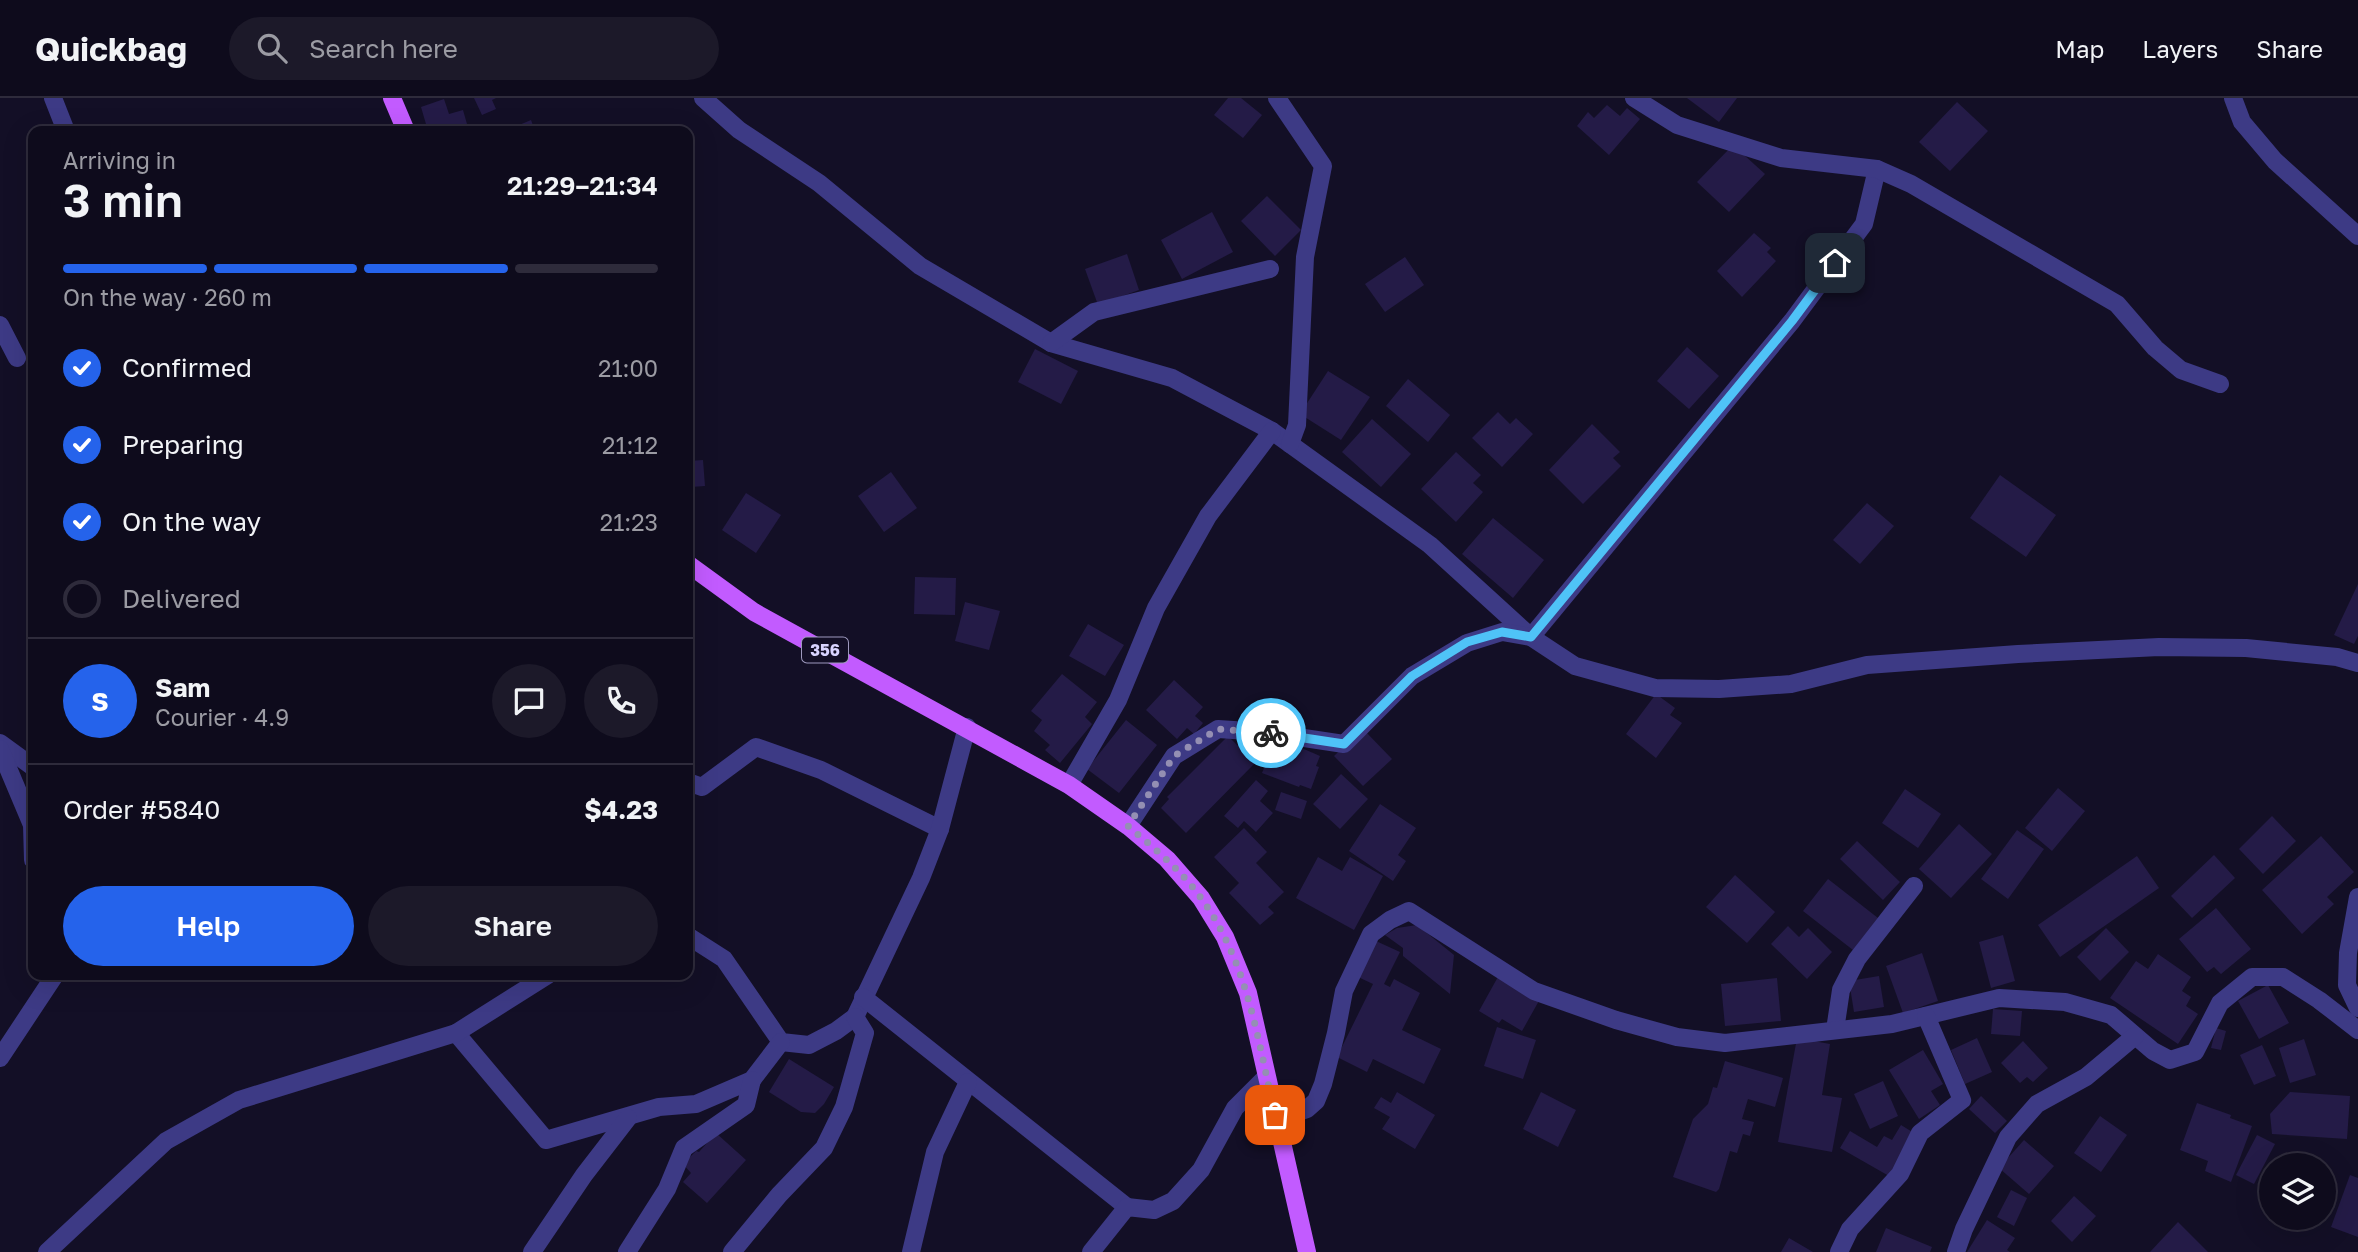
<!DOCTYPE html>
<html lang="en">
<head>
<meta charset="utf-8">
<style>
	:root { --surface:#0e0b1c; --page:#1c1929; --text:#f1f3f6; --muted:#9b9ba3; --line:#2e2b3b; --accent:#2563eb }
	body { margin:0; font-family:"Golos Text",sans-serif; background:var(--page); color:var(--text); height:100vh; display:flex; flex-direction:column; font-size:26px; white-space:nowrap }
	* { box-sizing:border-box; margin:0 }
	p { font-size:23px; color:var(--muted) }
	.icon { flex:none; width:38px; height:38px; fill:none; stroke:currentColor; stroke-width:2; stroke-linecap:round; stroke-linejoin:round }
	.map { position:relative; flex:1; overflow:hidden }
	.panel { position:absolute; left:28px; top:28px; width:665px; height:854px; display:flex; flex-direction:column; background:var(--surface); border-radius:14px; box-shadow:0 7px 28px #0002,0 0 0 2px var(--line) }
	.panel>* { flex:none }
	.fabs { position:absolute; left:2259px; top:1055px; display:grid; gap:14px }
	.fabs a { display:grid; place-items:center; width:77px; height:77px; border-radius:50%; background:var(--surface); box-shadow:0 7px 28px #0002,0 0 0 2px var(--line); font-size:35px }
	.pin { position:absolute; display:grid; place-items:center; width:60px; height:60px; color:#fff; margin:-30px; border-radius:14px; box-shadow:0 4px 10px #0006 }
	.courier { position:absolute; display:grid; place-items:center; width:70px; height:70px; margin:-35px; border:5px solid #4fc3f7; border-radius:50%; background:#fff; color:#222; box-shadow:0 2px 9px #0007 }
	.summary em { font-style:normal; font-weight:600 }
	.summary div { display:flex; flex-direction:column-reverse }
	.summary { display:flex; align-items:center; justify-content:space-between; height:119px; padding:0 35px }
	h1 { font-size:46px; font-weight:600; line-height:52px }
	.bar { display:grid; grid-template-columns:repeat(4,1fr); gap:10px 7px; align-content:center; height:84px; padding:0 35px }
	.bar i { height:9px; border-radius:5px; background:var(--line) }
	.bar .on { background:var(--accent) }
	.bar p { grid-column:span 4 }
	.line { display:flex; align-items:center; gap:18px; padding:0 35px; border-top:2px solid var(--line) }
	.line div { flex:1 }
	.round { display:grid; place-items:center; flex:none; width:74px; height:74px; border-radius:37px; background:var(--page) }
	ol { padding:0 35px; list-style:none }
	li { display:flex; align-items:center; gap:21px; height:77px }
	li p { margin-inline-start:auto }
	li .icon { padding:7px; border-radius:50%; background:var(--accent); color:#fff; stroke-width:4 }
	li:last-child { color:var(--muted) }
	li i { width:38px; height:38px; border:4px solid var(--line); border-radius:50% }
	.button { display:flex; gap:14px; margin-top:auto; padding:14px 35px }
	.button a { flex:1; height:80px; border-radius:42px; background:var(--accent); color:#fff; font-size:28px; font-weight:600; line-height:80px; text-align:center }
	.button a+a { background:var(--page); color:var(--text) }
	header { display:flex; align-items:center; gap:42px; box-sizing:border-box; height:98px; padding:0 35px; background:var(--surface); border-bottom:2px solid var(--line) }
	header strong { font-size:33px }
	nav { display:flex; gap:38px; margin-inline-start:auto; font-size:24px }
	.search { width:490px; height:63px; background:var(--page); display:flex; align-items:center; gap:18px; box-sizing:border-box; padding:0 24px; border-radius:38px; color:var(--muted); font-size:26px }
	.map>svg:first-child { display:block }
	.building { fill:#241b47 }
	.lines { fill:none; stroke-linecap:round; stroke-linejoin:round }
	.minor { stroke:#3d3a85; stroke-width:18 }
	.major { stroke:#c25bff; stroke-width:18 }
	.done { stroke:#948fb3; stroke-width:7; stroke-dasharray:0 12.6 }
	.route { stroke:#4fc3f7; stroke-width:9 }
	.labels { text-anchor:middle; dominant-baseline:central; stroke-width:6; stroke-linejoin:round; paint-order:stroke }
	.shield { fill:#130f26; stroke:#9e99be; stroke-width:2 }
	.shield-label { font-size:16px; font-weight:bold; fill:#d9d4ff }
</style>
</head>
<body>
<header>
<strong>Quickbag</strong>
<div class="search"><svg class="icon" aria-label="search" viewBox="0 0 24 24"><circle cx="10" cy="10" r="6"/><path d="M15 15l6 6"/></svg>Search here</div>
<nav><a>Map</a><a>Layers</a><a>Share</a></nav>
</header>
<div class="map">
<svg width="2358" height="1154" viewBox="0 0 2358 1154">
	<rect width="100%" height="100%" fill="#130f26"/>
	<g class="building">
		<polygon points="474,0 496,0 492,2 496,11 482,17"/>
		<polygon points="1228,0 1241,0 1262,17 1243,40 1214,17"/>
		<polygon points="1687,0 1737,0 1719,24"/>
		<polygon points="444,1 449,16 463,12 469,33 428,33 421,9"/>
		<polygon points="1957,4 1988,33 1950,73 1919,44"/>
		<polygon points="1607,7 1620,18 1627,10 1640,21 1609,57 1577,28 1588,14 1594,20"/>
		<polygon points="531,22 535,33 505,33"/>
		<polygon points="1733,47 1765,76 1729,114 1697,84"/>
		<polygon points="1267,98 1301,132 1275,158 1241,123"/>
		<polygon points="1212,114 1233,154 1182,181 1161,142"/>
		<polygon points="1754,135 1771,150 1767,154 1776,163 1742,199 1717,173"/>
		<polygon points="1127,156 1139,192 1098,207 1085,171"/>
		<polygon points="1405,159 1424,187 1385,214 1365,186"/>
		<polygon points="1687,249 1719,278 1689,311 1657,283"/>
		<polygon points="1035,251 1078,273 1061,306 1018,284"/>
		<polygon points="1328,273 1370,299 1341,342 1300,316"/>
		<polygon points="1408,281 1450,317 1428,344 1386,308"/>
		<polygon points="1498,314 1510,326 1516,320 1533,336 1502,369 1472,340"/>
		<polygon points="1372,321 1411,356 1381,389 1342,354"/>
		<polygon points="1592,326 1620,354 1613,360 1621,368 1583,406 1549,372"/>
		<polygon points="1456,354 1481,377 1473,385 1483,394 1456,424 1421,391"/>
		<polygon points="703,362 705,388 691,389 693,420 688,420 688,363"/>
		<polygon points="891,374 917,410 884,434 858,398"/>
		<polygon points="2000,377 2056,417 2026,459 1970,420"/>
		<polygon points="746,395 781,417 756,455 722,432"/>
		<polygon points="1867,405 1894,428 1860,466 1833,442"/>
		<polygon points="1493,420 1544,462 1513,500 1462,456"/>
		<polygon points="915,479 956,480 955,517 914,516"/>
		<polygon points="2358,486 2358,538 2354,546 2334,537"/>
		<polygon points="965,504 1000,513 989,552 955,543"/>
		<polygon points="1088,526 1124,547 1105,578 1069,558"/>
		<polygon points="1062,576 1097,604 1085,619 1092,626 1060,665 1045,652 1050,647 1034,633 1042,622 1031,613"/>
		<polygon points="1174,582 1203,609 1195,618 1203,625 1194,636 1187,630 1177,641 1146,612"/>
		<polygon points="1656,596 1675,610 1670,617 1682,625 1656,660 1626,636"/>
		<polygon points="1126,622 1157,647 1119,695 1087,671"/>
		<polygon points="1363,631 1392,661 1363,688 1334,658"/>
		<polygon points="1228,638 1255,665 1186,735 1161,710 1169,701 1167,699"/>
		<polygon points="1297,648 1320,658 1316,668 1319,669 1311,691 1300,687 1299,689 1262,675 1272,650 1293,658"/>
		<polygon points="1341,676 1368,701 1340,731 1313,706"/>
		<polygon points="1256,682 1268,693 1260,703 1273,715 1256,734 1244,723 1238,730 1224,718"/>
		<polygon points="2058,690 2085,713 2052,753 2025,730"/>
		<polygon points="1905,691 1941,716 1918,750 1882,725"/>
		<polygon points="1281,694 1307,703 1301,721 1275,712"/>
		<polygon points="1380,706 1416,730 1398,757 1406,763 1393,783 1349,753"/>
		<polygon points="2272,718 2296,743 2263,776 2239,751"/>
		<polygon points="1959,726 1992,756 1951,800 1919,771"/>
		<polygon points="1244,730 1267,754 1256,765 1284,794 1268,809 1274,815 1260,827 1229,795 1239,785 1214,759"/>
		<polygon points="2017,732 2044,751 2008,801 1981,781"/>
		<polygon points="2321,738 2354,774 2327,799 2334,806 2302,836 2262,792"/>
		<polygon points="1857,743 1900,784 1883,802 1840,761"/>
		<polygon points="2214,757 2235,780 2192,820 2171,798"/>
		<polygon points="2137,758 2159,790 2060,859 2038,827"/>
		<polygon points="1318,759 1342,773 1350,759 1383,778 1354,832 1296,800"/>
		<polygon points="1735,777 1775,814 1747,845 1706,809"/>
		<polygon points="1828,781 1878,820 1853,852 1803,813"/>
		<polygon points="2216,810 2251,851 2221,876 2214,869 2207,874 2179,841"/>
		<polygon points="1417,827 1454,857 1450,896 1403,858 1403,850 1385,837 1397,830"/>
		<polygon points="1788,828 1799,839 1808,830 1832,854 1807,881 1771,846"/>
		<polygon points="2106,830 2129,854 2100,883 2077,859"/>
		<polygon points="2003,837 2015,883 1991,890 1979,844"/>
		<polygon points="1376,843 1400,854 1384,886 1390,889 1394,881 1420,895 1402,932 1441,951 1424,986 1373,961 1367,974 1337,959 1373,886 1358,879"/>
		<polygon points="1922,855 1938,903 1903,915 1886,868"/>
		<polygon points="2158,856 2191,879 2182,893 2191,899 2186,908 2198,916 2178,946 2110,900 2136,863 2148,871"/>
		<polygon points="1499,877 1540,901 1522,933 1502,921 1499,925 1479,913"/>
		<polygon points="1879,878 1884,909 1854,914 1849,883"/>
		<polygon points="1777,880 1781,923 1725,928 1721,886"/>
		<polygon points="2268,887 2289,925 2259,941 2238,903"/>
		<polygon points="1993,911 2022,913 2020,938 1991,936"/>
		<polygon points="1497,929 1536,942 1523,981 1484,968"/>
		<polygon points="2216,930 2226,933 2221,952 2211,950"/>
		<polygon points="1797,940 1830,946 1822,997 1842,1000 1832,1054 1778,1044"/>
		<polygon points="1977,940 1992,974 1965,986 1951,952"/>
		<polygon points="2304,941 2316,977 2290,985 2279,950"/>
		<polygon points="2023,943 2048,970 2033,984 2027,979 2020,985 2001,965"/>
		<polygon points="2262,947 2276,978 2254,987 2240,957"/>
		<polygon points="1923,952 1943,986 1931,993 1940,1007 1919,1021 1889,972"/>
		<polygon points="789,961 834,989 824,1006 815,1015 801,1014 769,994"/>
		<polygon points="1725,963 1783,980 1775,1009 1748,1001 1742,1021 1754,1024 1750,1038 1743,1036 1737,1055 1730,1053 1719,1091 1716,1094 1673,1079 1693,1021 1708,1006 1713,989 1717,990"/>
		<polygon points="1883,983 1898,1018 1870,1031 1854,996"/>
		<polygon points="1397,994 1435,1017 1415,1051 1382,1031 1390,1019 1374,1010 1381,999 1391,1005"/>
		<polygon points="1541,994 1576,1012 1558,1049 1523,1031"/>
		<polygon points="2290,994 2350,998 2347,1041 2272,1036 2270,1016"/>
		<polygon points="1981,998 2007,1023 1995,1035 1969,1011"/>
		<polygon points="2197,1005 2231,1017 2230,1020 2252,1028 2231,1084 2205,1073 2208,1063 2180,1052"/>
		<polygon points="2100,1018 2127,1037 2101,1074 2074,1055"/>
		<polygon points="1901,1027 1914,1035 1889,1078 1840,1050 1850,1033 1877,1049 1884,1038 1892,1042"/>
		<polygon points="716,1035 746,1062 707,1105 683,1084 691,1075 683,1066 696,1053 699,1054"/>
		<polygon points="2257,1037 2275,1046 2254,1086 2236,1077"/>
		<polygon points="2024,1042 2054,1068 2029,1096 1999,1070"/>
		<polygon points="2350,1077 2358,1080 2358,1139 2331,1129"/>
		<polygon points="2011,1092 2027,1100 2014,1128 1997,1119"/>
		<polygon points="2074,1098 2096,1118 2072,1144 2051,1123"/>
		<polygon points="1987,1122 2015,1140 2007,1152 2010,1154 1967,1154"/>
		<polygon points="2178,1124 2208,1154 2150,1154"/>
		<polygon points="1886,1130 1932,1149 1930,1154 1876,1154"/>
		<polygon points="1789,1140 1813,1154 1781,1154"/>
	</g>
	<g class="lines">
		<g class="minor">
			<polyline points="53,0 66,33"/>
			<polyline points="703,0 739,32 819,85 920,168 1051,245 1172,280 1272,333 1430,447 1531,539 1792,223 1864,126 1877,71"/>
			<polyline points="1277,0 1323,68 1305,159 1297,327 1290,346"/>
			<polyline points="1634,0 1677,27 1781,60 1877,71 1911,86 2117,206 2155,250 2181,272 2220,286"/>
			<polyline points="2233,0 2242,24 2275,63 2358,138"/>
			<polyline points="0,227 17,260"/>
			<polyline points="1051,245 1094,214 1270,171"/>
			<polyline points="0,645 33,669"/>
			<polyline points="0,651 32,727 33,762"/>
			<polyline points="688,684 702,689 756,649 821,672 940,731"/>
			<polyline points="1069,687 1118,602 1156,510 1208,418 1272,333"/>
			<polyline points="1128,728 1174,658 1218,631 1264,634 1344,646 1412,578 1467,545 1502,534 1531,539 1575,568 1655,590 1719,591 1791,586 1867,567 2018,556 2159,549 2246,550 2337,559 2358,565"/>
			<polyline points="2358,799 2348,855 2347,887 2358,910"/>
			<polyline points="688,838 724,861 781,944 809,947 836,933 855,919 921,780 940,731 967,629"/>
			<polyline points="863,899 1127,1109"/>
			<polyline points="1835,932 1841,892 1857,861 1914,788"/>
			<polyline points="456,935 546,1042 659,1009 696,1006 752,982 781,944"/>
			<polyline points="0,960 55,877"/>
			<polyline points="1275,1017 1293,1016 1307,1011 1316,1003 1323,986 1336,935 1344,893 1371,836 1390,822 1409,813 1534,893 1616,922 1677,939 1725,945 1892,926 1999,900 2065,904 2111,917 2153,953 2170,962 2195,954 2220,905 2252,879 2283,879 2319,902 2358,932"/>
			<polyline points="47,1154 166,1043 239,1002 456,935 548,877"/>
			<polyline points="532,1154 584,1077 628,1020"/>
			<polyline points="627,1154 667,1091 684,1050 746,1007 752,982"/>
			<polyline points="732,1154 779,1097 824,1050 844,1009 865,935 855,919"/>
			<polyline points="911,1154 935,1054 968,984"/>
			<polyline points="1091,1154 1127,1109 1154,1112 1173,1103 1201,1072 1235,1010 1266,979"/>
			<polyline points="1839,1154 1850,1131 1900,1076 1920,1035 1962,1002 1926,918"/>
			<polyline points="1956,1154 1964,1131 2008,1039 2037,1006 2086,979 2135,938"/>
		</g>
		<g class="major">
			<polyline points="392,0 406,33"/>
			<polyline points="688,466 754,514 1069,687 1128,728 1167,761 1201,800 1225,839 1248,895 1307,1154"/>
		</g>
	</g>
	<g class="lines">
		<path class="done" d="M1271 635 1218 631 1174 658 1128 728C1154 750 1181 772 1201 800 1248 864 1258 943 1275 1017"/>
		<polyline class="route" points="1271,635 1344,646 1412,578 1467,544 1502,534 1531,539 1792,223 1835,165"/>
	</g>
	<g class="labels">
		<rect class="shield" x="802" y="539.5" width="46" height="25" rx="5"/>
		<g class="shield-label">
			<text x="825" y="552">356</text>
		</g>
	</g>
</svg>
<div class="fabs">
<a><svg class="icon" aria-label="layers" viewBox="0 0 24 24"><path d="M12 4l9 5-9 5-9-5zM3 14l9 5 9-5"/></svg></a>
</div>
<div class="pin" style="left:1275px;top:1017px;background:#ea580c"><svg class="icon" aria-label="bag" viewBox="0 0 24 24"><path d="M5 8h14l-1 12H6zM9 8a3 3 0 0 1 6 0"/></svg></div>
<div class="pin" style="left:1835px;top:165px;background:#1f2937"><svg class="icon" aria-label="home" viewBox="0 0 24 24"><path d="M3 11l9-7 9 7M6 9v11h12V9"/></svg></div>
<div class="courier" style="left:1271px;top:635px"><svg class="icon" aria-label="bike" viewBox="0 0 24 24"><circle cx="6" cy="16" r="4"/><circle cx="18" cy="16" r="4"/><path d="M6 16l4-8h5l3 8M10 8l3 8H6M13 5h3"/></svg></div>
<section class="panel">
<div class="summary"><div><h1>3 min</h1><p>Arriving in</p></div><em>21:29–21:34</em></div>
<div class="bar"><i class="on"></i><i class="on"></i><i class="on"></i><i></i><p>On the way · 260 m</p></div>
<ol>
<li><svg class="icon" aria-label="check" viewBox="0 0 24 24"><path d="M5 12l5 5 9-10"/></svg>Confirmed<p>21:00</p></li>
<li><svg class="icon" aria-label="check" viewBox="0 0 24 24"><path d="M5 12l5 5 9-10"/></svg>Preparing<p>21:12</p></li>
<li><svg class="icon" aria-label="check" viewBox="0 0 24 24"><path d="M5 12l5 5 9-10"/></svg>On the way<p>21:23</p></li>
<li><i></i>Delivered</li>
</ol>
<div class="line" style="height:126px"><b class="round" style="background:var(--accent);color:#fff">S</b><div><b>Sam</b><p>Courier · 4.9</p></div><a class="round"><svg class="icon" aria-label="chat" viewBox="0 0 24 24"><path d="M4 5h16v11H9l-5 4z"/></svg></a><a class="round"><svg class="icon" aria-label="phone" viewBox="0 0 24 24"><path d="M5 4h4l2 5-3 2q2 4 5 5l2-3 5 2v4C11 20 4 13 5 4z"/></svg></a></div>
<div class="line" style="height:91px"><div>Order #5840</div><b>$4.23</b></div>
<div class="button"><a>Help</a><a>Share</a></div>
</section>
</div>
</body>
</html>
